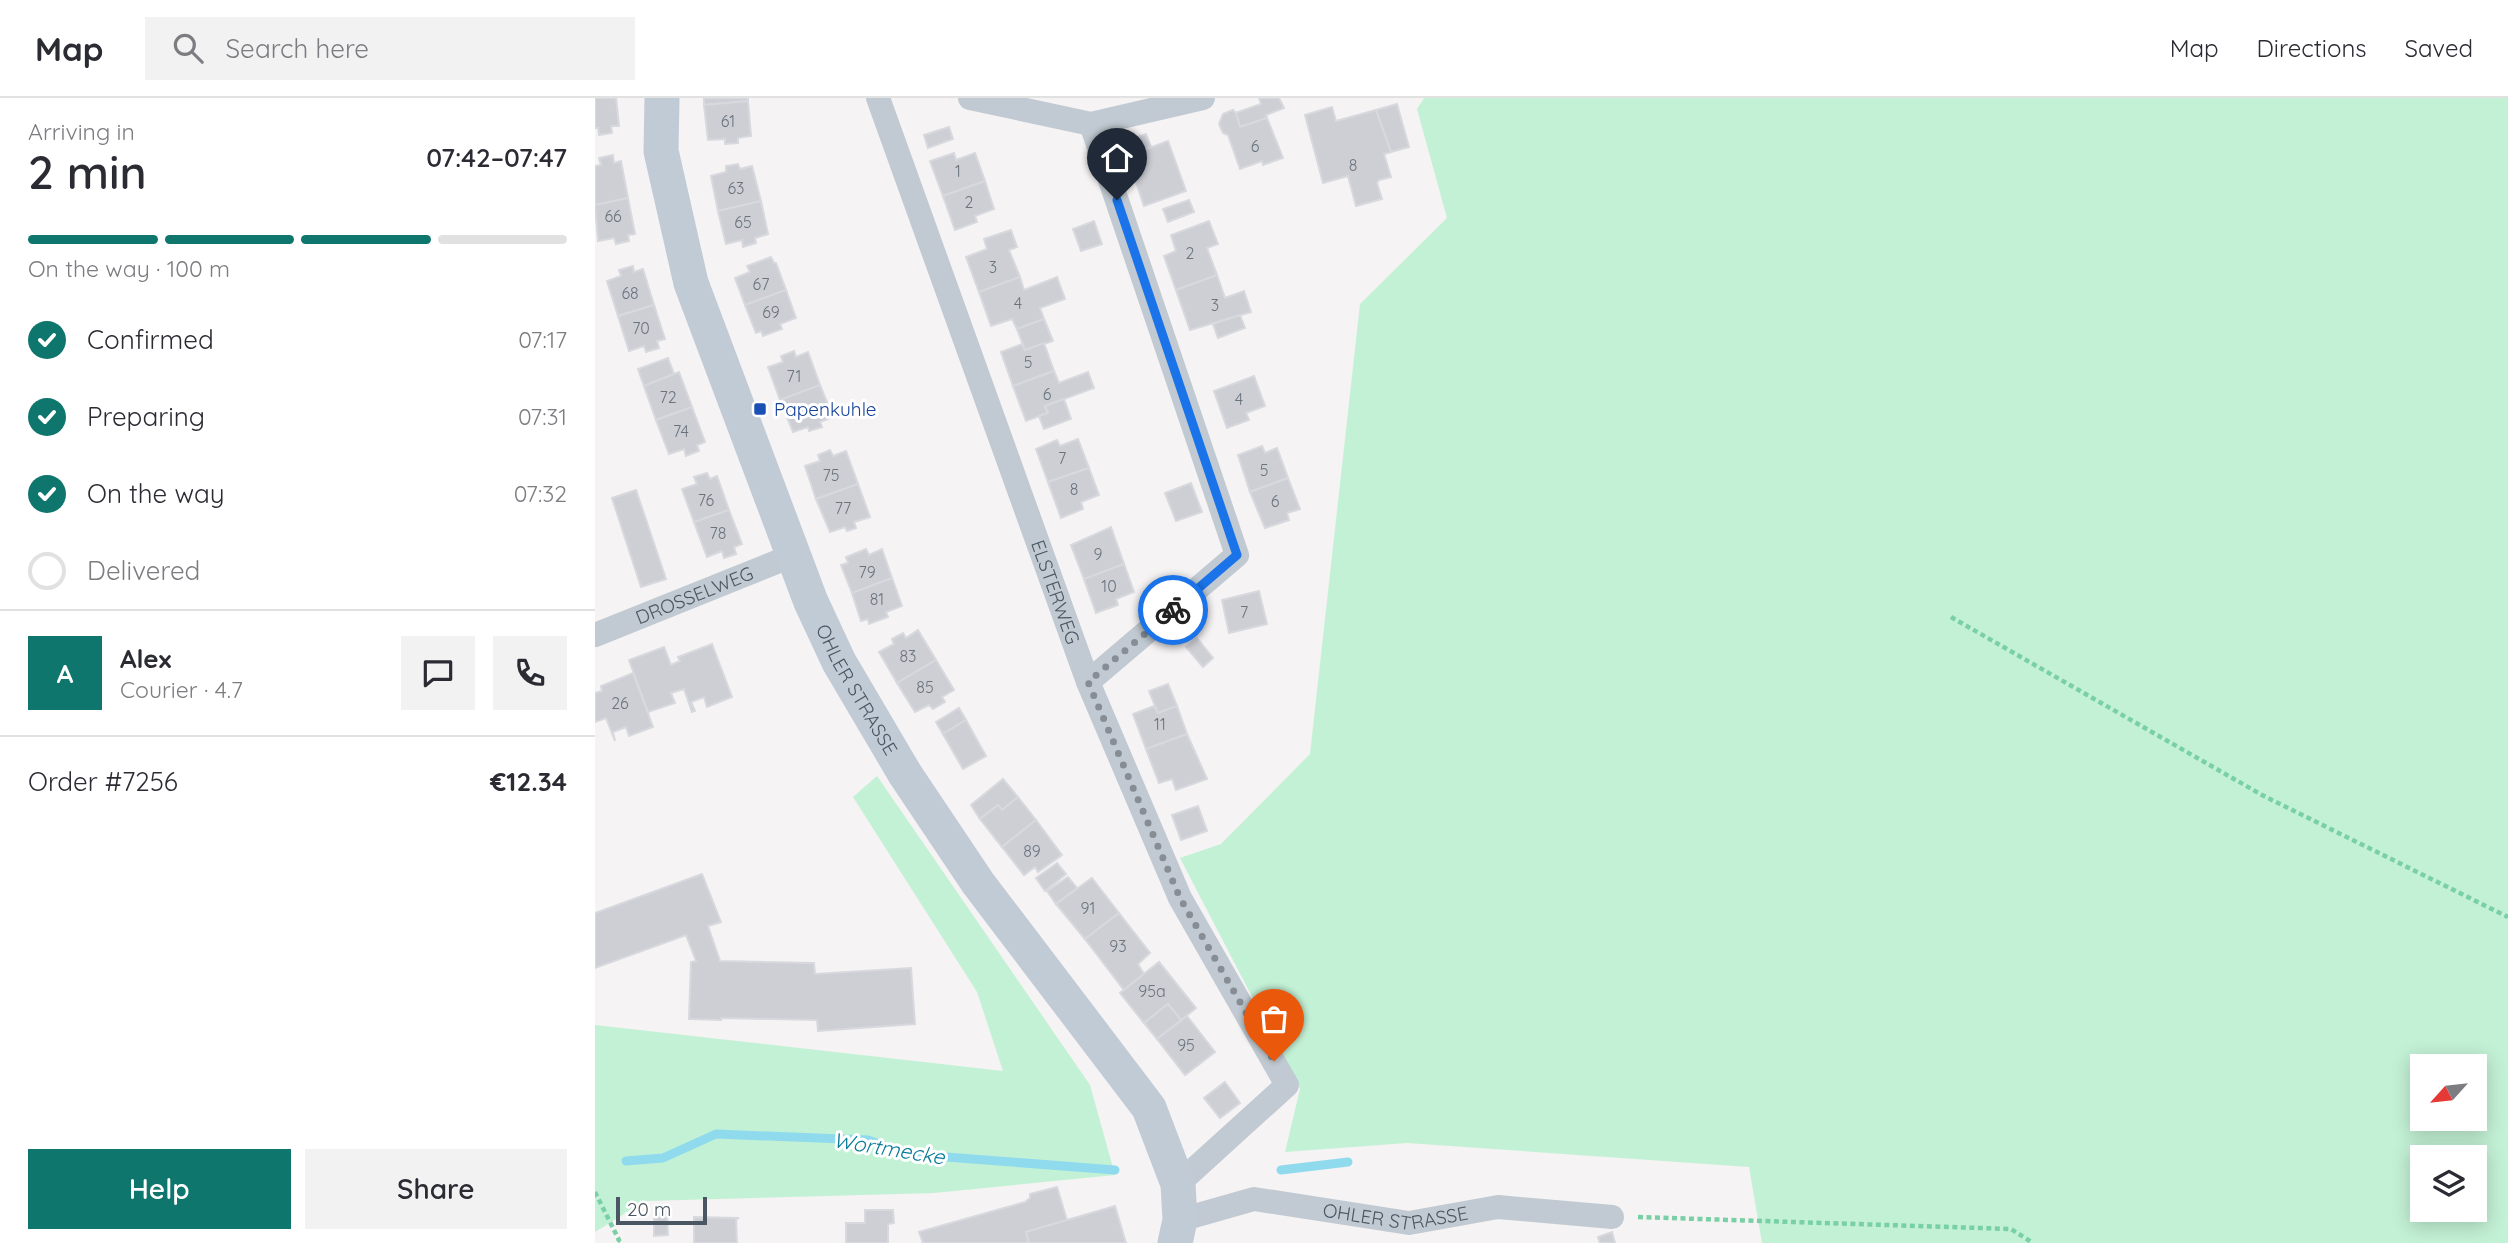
<!DOCTYPE html>
<html lang="en">
<head>
<meta charset="utf-8">
<style>
	:root { --surface:#fff; --page:#f2f2f3; --text:#2b2b33; --muted:#7c7c81; --line:#e1e1e2; --accent:#0f766e }
	body { margin:0; font-family:Quicksand,sans-serif; background:var(--page); color:var(--text); height:100vh; display:flex; flex-direction:column; font-size:26px; white-space:nowrap }
	* { box-sizing:border-box; margin:0 }
	p { font-size:23px; color:var(--muted) }
	.icon { flex:none; width:38px; height:38px; fill:none; stroke:currentColor; stroke-width:2; stroke-linecap:round; stroke-linejoin:round }
	.map { position:relative; flex:1; overflow:hidden }
	.drawer { display:flex; flex-direction:column; background:var(--surface); width:595px }
	.drawer>* { flex:none }
	.needle { width:46px; rotate:243deg }
	.fabs { position:absolute; left:1815px; top:956px; display:grid; gap:14px }
	.fabs a { display:grid; place-items:center; width:77px; height:77px; border-radius:0px; background:var(--surface); box-shadow:0 4px 18px #0003; font-size:35px }
	.scale { position:absolute; left:21px; bottom:18px; width:91px; box-sizing:border-box; padding-left:7px; border:4px solid #4a5661; border-top:0; font-size:19px; line-height:24px; white-space:nowrap; color:#4a5661; -webkit-text-stroke:5px #fff; paint-order:stroke }
	.pin { position:absolute; display:grid; place-items:center; width:60px; height:60px; color:#fff; margin:-72px -30px; border-radius:50% 50% 50% 0; rotate:-45deg; box-shadow:0 0 7px #0007 }
	.pin .icon { rotate:45deg }
	.courier { position:absolute; display:grid; place-items:center; width:70px; height:70px; margin:-35px; border:5px solid #1a73e8; border-radius:50%; background:#fff; color:#222; box-shadow:0 2px 9px #0007 }
	.overview em { font-style:normal; font-weight:600 }
	.overview div { display:flex; flex-direction:column-reverse }
	.overview { display:flex; align-items:center; justify-content:space-between; height:119px; padding:0 28px }
	h1 { font-size:46px; font-weight:600; line-height:52px }
	.bar { display:grid; grid-template-columns:repeat(4,1fr); gap:10px 7px; align-content:center; height:84px; padding:0 28px }
	.bar i { height:9px; border-radius:5px; background:var(--line) }
	.bar .current { background:var(--accent) }
	.bar p { grid-column:span 4 }
	.line { display:flex; align-items:center; gap:18px; padding:0 28px; border-top:2px solid var(--line) }
	.line div { flex:1 }
	.round { display:grid; place-items:center; flex:none; width:74px; height:74px; border-radius:0px; background:var(--page) }
	ol { padding:0 28px; list-style:none }
	li { display:flex; align-items:center; gap:21px; height:77px }
	li p { margin-inline-start:auto }
	li .icon { padding:7px; border-radius:50%; background:var(--accent); color:#fff; stroke-width:4 }
	li:last-child { color:var(--muted) }
	li i { width:38px; height:38px; border:4px solid var(--line); border-radius:50% }
	.action { display:flex; gap:14px; margin-top:auto; padding:14px 28px }
	.action a { flex:1; height:80px; border-radius:0px; background:var(--accent); color:#fff; font-size:28px; font-weight:600; line-height:80px; text-align:center }
	.action a+a { background:var(--page); color:var(--text) }
	header { display:flex; align-items:center; gap:42px; box-sizing:border-box; height:98px; padding:0 35px; background:var(--surface); border-bottom:2px solid var(--line) }
	header strong { font-size:33px }
	nav { display:flex; gap:38px; margin-inline-start:auto; font-size:24px }
	.search { width:490px; height:63px; background:var(--page); display:flex; align-items:center; gap:18px; box-sizing:border-box; padding:0 24px; border-radius:0px; color:var(--muted); font-size:26px }
	main { display:flex; flex:1; min-height:0 }
	.map>svg:first-child { display:block }
	.green { fill:#c3f1d5; fill-rule:evenodd }
	.lines { fill:none; stroke-linecap:round; stroke-linejoin:round }
	.stream { stroke:#90daee; stroke-width:9 }
	.building { fill:#cdcfd5; stroke:#d7d9de; stroke-width:2 }
	.path { stroke:#7ad0a6; stroke-width:4.5; stroke-dasharray:5 3.5; stroke-linecap:butt }
	.street { stroke:#c1cad2; stroke-width:24 }
	.secondary { stroke:#c1cbd6; stroke-width:35 }
	.done { stroke:#868d94; stroke-width:7; stroke-dasharray:0 12.6 }
	.route { stroke:#1a73e8; stroke-width:9 }
	.transit-dot { fill:#1a4fb4; stroke:#fff; stroke-width:2.5 }
	.labels { text-anchor:middle; dominant-baseline:central; stroke-width:6; stroke-linejoin:round; paint-order:stroke }
	.number-label { font-size:16px; fill:#6b747e }
	.transit-label { font-size:19px; fill:#164399; stroke:#fff; text-anchor:start }
	.street-label { font-size:19px; fill:#4a5661; stroke:#fff }
	.water-label { font-size:21px; font-style:italic; fill:#0c7c9b; stroke:#fff }
</style>
</head>
<body>
<header>
<strong>Map</strong>
<div class="search"><svg class="icon" aria-label="search" viewBox="0 0 24 24"><circle cx="10" cy="10" r="6"/><path d="M15 15l6 6"/></svg>Search here</div>
<nav><a>Map</a><a>Directions</a><a>Saved</a></nav>
</header>
<main>
<section class="drawer">
<div class="overview"><div><h1>2 min</h1><p>Arriving in</p></div><em>07:42–07:47</em></div>
<div class="bar"><i class="current"></i><i class="current"></i><i class="current"></i><i></i><p>On the way · 100 m</p></div>
<ol>
<li><svg class="icon" aria-label="check" viewBox="0 0 24 24"><path d="M5 12l5 5 9-10"/></svg>Confirmed<p>07:17</p></li>
<li><svg class="icon" aria-label="check" viewBox="0 0 24 24"><path d="M5 12l5 5 9-10"/></svg>Preparing<p>07:31</p></li>
<li><svg class="icon" aria-label="check" viewBox="0 0 24 24"><path d="M5 12l5 5 9-10"/></svg>On the way<p>07:32</p></li>
<li><i></i>Delivered</li>
</ol>
<div class="line" style="height:126px"><b class="round" style="background:var(--accent);color:#fff">A</b><div><b>Alex</b><p>Courier · 4.7</p></div><a class="round"><svg class="icon" aria-label="chat" viewBox="0 0 24 24"><path d="M4 5h16v11H9l-5 4z"/></svg></a><a class="round"><svg class="icon" aria-label="phone" viewBox="0 0 24 24"><path d="M5 4h4l2 5-3 2q2 4 5 5l2-3 5 2v4C11 20 4 13 5 4z"/></svg></a></div>
<div class="line" style="height:91px"><div>Order #7256</div><b>€12.34</b></div>
<div class="action"><a>Help</a><a>Share</a></div>
</section>
<div class="map">
<svg width="1913" height="1145" viewBox="0 0 1913 1145">
	<rect width="100%" height="100%" fill="#f5f3f3"/>
	<g class="green">
		<path d="M829 0H1913V1145H1167L1154 1069 812 1045 690 1054 705 991 585 760 626 746 715 656 765 206 852 120 822 11ZM1827 968H1880V1020H1827ZM1827 1059H1880V1111H1827Z"/>
		<polygon points="282,678 495,987 520,1077 339,1095 50,1103 0,1134 0,927 408,973 382,894 258,699"/>
	</g>
	<g class="lines">
		<g class="stream">
			<polyline points="31,1063 68,1060 121,1036 273,1042 312,1056 520,1072"/>
			<polyline points="686,1072 753,1064"/>
		</g>
	</g>
	<g class="building">
		<polygon points="0,0 21,0 24,28 16,28 17,35 4,37 3,30 0,30"/>
		<polygon points="109,0 153,0 153,3 109,7"/>
		<polygon points="664,0 684,0 689,10 671,17 672,20 645,29 640,15 666,6"/>
		<polygon points="153,3 156,38 143,40 143,45 130,46 130,41 113,42 109,7"/>
		<polygon points="802,6 814,49 796,54 781,12"/>
		<polygon points="737,9 741,23 781,12 796,54 789,56 796,79 784,82 782,85 787,101 761,108 753,78 728,85 710,17"/>
		<polygon points="638,12 641,15 645,29 672,20 688,60 668,67 667,63 645,71 633,37 628,35 624,26 628,16"/>
		<polygon points="354,29 358,41 333,50 329,37"/>
		<polygon points="551,36 556,49 530,59 525,45"/>
		<polygon points="573,43 591,93 549,108 532,58"/>
		<polygon points="359,55 361,62 380,55 390,83 348,98 335,63"/>
		<polygon points="18,57 19,65 26,63 33,100 0,107 0,68 6,67 4,60"/>
		<polygon points="143,66 145,71 157,68 166,103 123,113 116,78 131,74 131,68"/>
		<polygon points="390,83 399,111 380,118 382,124 360,132 348,98"/>
		<polygon points="33,100 40,136 33,137 34,143 21,146 19,140 3,143 0,107"/>
		<polygon points="594,102 599,114 573,124 568,111"/>
		<polygon points="166,103 173,136 160,140 161,145 148,149 147,142 131,146 123,113"/>
		<polygon points="499,123 507,146 486,153 478,131"/>
		<polygon points="614,123 623,146 612,150 622,177 581,192 569,158 581,153 576,137"/>
		<polygon points="416,132 422,149 414,152 425,179 384,194 371,159 392,151 389,141"/>
		<polygon points="176,159 179,165 181,165 191,192 150,207 140,180 155,174 152,168"/>
		<polygon points="38,168 39,174 48,171 59,207 23,218 12,183 26,178 24,172"/>
		<polygon points="622,177 630,200 649,193 656,214 595,232 581,192"/>
		<polygon points="425,179 429,192 462,179 470,201 445,210 449,221 422,231 417,221 396,228 384,194"/>
		<polygon points="191,192 201,220 185,226 187,231 168,238 166,233 161,235 150,207"/>
		<polygon points="59,207 70,241 62,243 64,250 51,254 49,248 34,253 23,218"/>
		<polygon points="645,217 650,230 623,240 618,226"/>
		<polygon points="449,221 458,243 430,252 422,231"/>
		<polygon points="449,245 459,273 418,288 406,254 427,246 430,252"/>
		<polygon points="199,253 201,259 213,254 225,287 185,302 173,269 188,264 186,258"/>
		<polygon points="73,260 79,276 49,288 43,271"/>
		<polygon points="459,273 464,285 493,274 499,290 450,308 453,315 431,323 418,288"/>
		<polygon points="84,274 97,309 61,322 49,288"/>
		<polygon points="659,278 670,308 651,315 654,322 632,330 619,293"/>
		<polygon points="225,287 238,319 225,324 227,329 214,333 213,329 198,334 185,302"/>
		<polygon points="469,301 476,321 449,331 444,318 453,315 450,308"/>
		<polygon points="97,309 110,344 102,347 104,353 91,358 89,351 74,356 61,322"/>
		<polygon points="483,341 494,370 453,384 441,351 462,342 465,348"/>
		<polygon points="667,348 670,355 682,350 693,380 655,394 643,357"/>
		<polygon points="235,352 238,358 251,353 263,386 221,401 210,368 225,363 223,357"/>
		<polygon points="494,370 504,397 486,404 488,411 466,420 453,384"/>
		<polygon points="112,375 115,381 122,378 134,412 99,424 87,391 102,386 99,379"/>
		<polygon points="693,380 705,411 692,415 694,422 670,430 655,394"/>
		<polygon points="596,385 607,414 581,423 570,395"/>
		<polygon points="263,386 275,419 259,424 261,430 252,433 250,429 235,434 221,401"/>
		<polygon points="41,392 71,481 46,489 17,400"/>
		<polygon points="134,412 147,446 139,449 141,456 129,460 127,453 112,459 99,424"/>
		<polygon points="516,429 529,466 489,481 476,447"/>
		<polygon points="271,451 274,457 287,451 297,480 257,495 246,467 253,465 251,459"/>
		<polygon points="529,466 539,494 521,501 523,507 501,515 489,481"/>
		<polygon points="297,480 307,508 291,514 293,519 274,526 273,521 266,523 257,495"/>
		<polygon points="664,493 672,526 634,535 627,502"/>
		<polygon points="323,532 341,562 302,585 284,554 299,546 297,541 308,535 311,540"/>
		<polygon points="602,540 618,560 608,569 591,549"/>
		<polygon points="117,546 137,599 112,609 109,599 96,604 100,613 97,614 89,591 76,595 80,605 53,614 34,562 69,549 76,567 85,563 83,559"/>
		<polygon points="341,562 359,592 347,599 350,604 338,611 334,607 320,614 302,585"/>
		<polygon points="38,575 58,629 34,638 31,629 18,634 20,643 11,620 0,624 0,595 7,593 6,588"/>
		<polygon points="573,586 582,608 563,615 554,593"/>
		<polygon points="559,608 563,615 582,608 592,636 551,651 538,616"/>
		<polygon points="364,610 371,622 348,636 341,624"/>
		<polygon points="371,622 391,658 368,671 348,636"/>
		<polygon points="592,636 612,681 581,692 577,681 564,685 551,651"/>
		<polygon points="408,681 423,699 407,712 403,707 385,721 376,707"/>
		<polygon points="423,699 441,722 407,749 385,721 403,707 407,712"/>
		<polygon points="603,708 612,733 586,742 577,717"/>
		<polygon points="441,722 467,757 443,774 440,769 429,777 407,749"/>
		<polygon points="462,765 471,776 450,793 441,780"/>
		<polygon points="107,776 126,824 113,828 125,863 219,865 220,876 316,870 320,926 223,933 222,922 126,920 126,922 94,921 96,864 101,863 91,837 0,870 0,815"/>
		<polygon points="473,779 482,790 461,806 452,793"/>
		<polygon points="497,780 524,815 490,841 461,806"/>
		<polygon points="524,815 555,855 543,866 549,876 529,892 490,841"/>
		<polygon points="564,864 601,910 586,922 573,906 549,925 525,895"/>
		<polygon points="573,906 586,922 562,941 549,925"/>
		<polygon points="592,918 620,954 590,977 562,941"/>
		<polygon points="630,984 645,1005 625,1020 609,1000"/>
		<polygon points="462,1089 472,1122 431,1134 434,1145 328,1145 324,1134 430,1104 435,1100 435,1096"/>
		<polygon points="520,1108 531,1145 434,1145 431,1134"/>
		<polygon points="72,1110 73,1137 59,1138 59,1111"/>
		<polygon points="270,1112 298,1112 299,1125 293,1126 293,1145 251,1145 251,1125 270,1125"/>
		<polygon points="99,1119 144,1120 141,1121 142,1145 99,1145"/>
		<polygon points="1017,1134 1020,1145 1005,1145 1003,1139"/>
	</g>
	<g class="lines">
		<g class="path">
			<polyline points="1356,519 1667,697 1913,819"/>
			<polyline points="0,1094 24,1142 21,1145"/>
			<polyline points="1043,1119 1416,1131 1438,1145"/>
		</g>
		<g class="street">
			<path id="s1" d="M283 0 493 584 585 800 692 987 583 1086"/>
			<polyline points="375,0 496,26 608,0"/>
			<path id="s2" d="M0 537 199 457"/>
			<polyline points="493,584 642,457 496,26"/>
			<path id="s3" d="M585 1122 659 1101 814 1125 903 1109 1017 1119"/>
		</g>
		<path class="secondary" id="s4" d="M67 0 66 53 96 185 216 504 244 564 310 676 383 785 554 1010 583 1086 585 1122 580 1145"/>
	</g>
	<g class="lines">
		<polyline class="done" points="578,512 493,584 585,800 679,963"/>
		<polyline class="route" points="522,102 642,457 578,512"/>
	</g>
	<rect class="transit-dot" x="158" y="304" width="14" height="14" rx="3.5"/>
	<g class="labels">
		<g class="number-label">
			<text x="133" y="23">61</text>
			<text x="660" y="48">6</text>
			<text x="758" y="67">8</text>
			<text x="363" y="73">1</text>
			<text x="141" y="90">63</text>
			<text x="374" y="104">2</text>
			<text x="18" y="118">66</text>
			<text x="148" y="124">65</text>
			<text x="595" y="155">2</text>
			<text x="398" y="169">3</text>
			<text x="166" y="186">67</text>
			<text x="35" y="195">68</text>
			<text x="423" y="205">4</text>
			<text x="620" y="207">3</text>
			<text x="176" y="214">69</text>
			<text x="46" y="230">70</text>
			<text x="433" y="264">5</text>
			<text x="199" y="278">71</text>
			<text x="452" y="296">6</text>
			<text x="73" y="299">72</text>
			<text x="644" y="301">4</text>
			<text x="86" y="333">74</text>
			<text x="467" y="360">7</text>
			<text x="669" y="372">5</text>
			<text x="236" y="377">75</text>
			<text x="479" y="391">8</text>
			<text x="111" y="402">76</text>
			<text x="680" y="403">6</text>
			<text x="248" y="410">77</text>
			<text x="123" y="435">78</text>
			<text x="503" y="456">9</text>
			<text x="272" y="474">79</text>
			<text x="514" y="488">10</text>
			<text x="282" y="501">81</text>
			<text x="649" y="514">7</text>
			<text x="313" y="558">83</text>
			<text x="330" y="589">85</text>
			<text x="25" y="605">26</text>
			<text x="565" y="626">11</text>
			<text x="437" y="753">89</text>
			<text x="493" y="810">91</text>
			<text x="523" y="848">93</text>
			<text x="557" y="893">95a</text>
			<text x="591" y="947">95</text>
		</g>
		<g class="transit-label">
			<text x="179" y="311">Papenkuhle</text>
		</g>
		<g class="street-label">
			<text stroke="none"><textPath href="#s1" startOffset="525">ELSTERWEG</textPath></text>
			<text stroke="none"><textPath href="#s2" startOffset="107">DROSSELWEG</textPath></text>
			<text stroke="none"><textPath href="#s4" startOffset="628">OHLER STRASSE</textPath></text>
			<text stroke="none"><textPath href="#s3" startOffset="220">OHLER STRASSE</textPath></text>
		</g>
		<g class="water-label">
			<text transform="translate(294 1050) rotate(9)">Wortmecke</text>
		</g>
	</g>
</svg>
<div class="fabs">
<a><svg class="needle" viewBox="-14 -14 28 28"><path d="M0-13l5 13h-10z" fill="#e53935"/><path d="M0 13l5-13h-10z" fill="#7c7c81"/></svg></a>
<a><svg class="icon" aria-label="layers" viewBox="0 0 24 24"><path d="M12 4l9 5-9 5-9-5zM3 14l9 5 9-5"/></svg></a>
</div>
<div class="scale">20 m</div>
<div class="pin" style="left:679px;top:963px;background:#ea580c"><svg class="icon" aria-label="bag" viewBox="0 0 24 24"><path d="M5 8h14l-1 12H6zM9 8a3 3 0 0 1 6 0"/></svg></div>
<div class="pin" style="left:522px;top:102px;background:#1f2937"><svg class="icon" aria-label="home" viewBox="0 0 24 24"><path d="M3 11l9-7 9 7M6 9v11h12V9"/></svg></div>
<div class="courier" style="left:578px;top:512px"><svg class="icon" aria-label="bike" viewBox="0 0 24 24"><circle cx="6" cy="16" r="4"/><circle cx="18" cy="16" r="4"/><path d="M6 16l4-8h5l3 8M10 8l3 8H6M13 5h3"/></svg></div>
</div>
</main>
</body>
</html>
